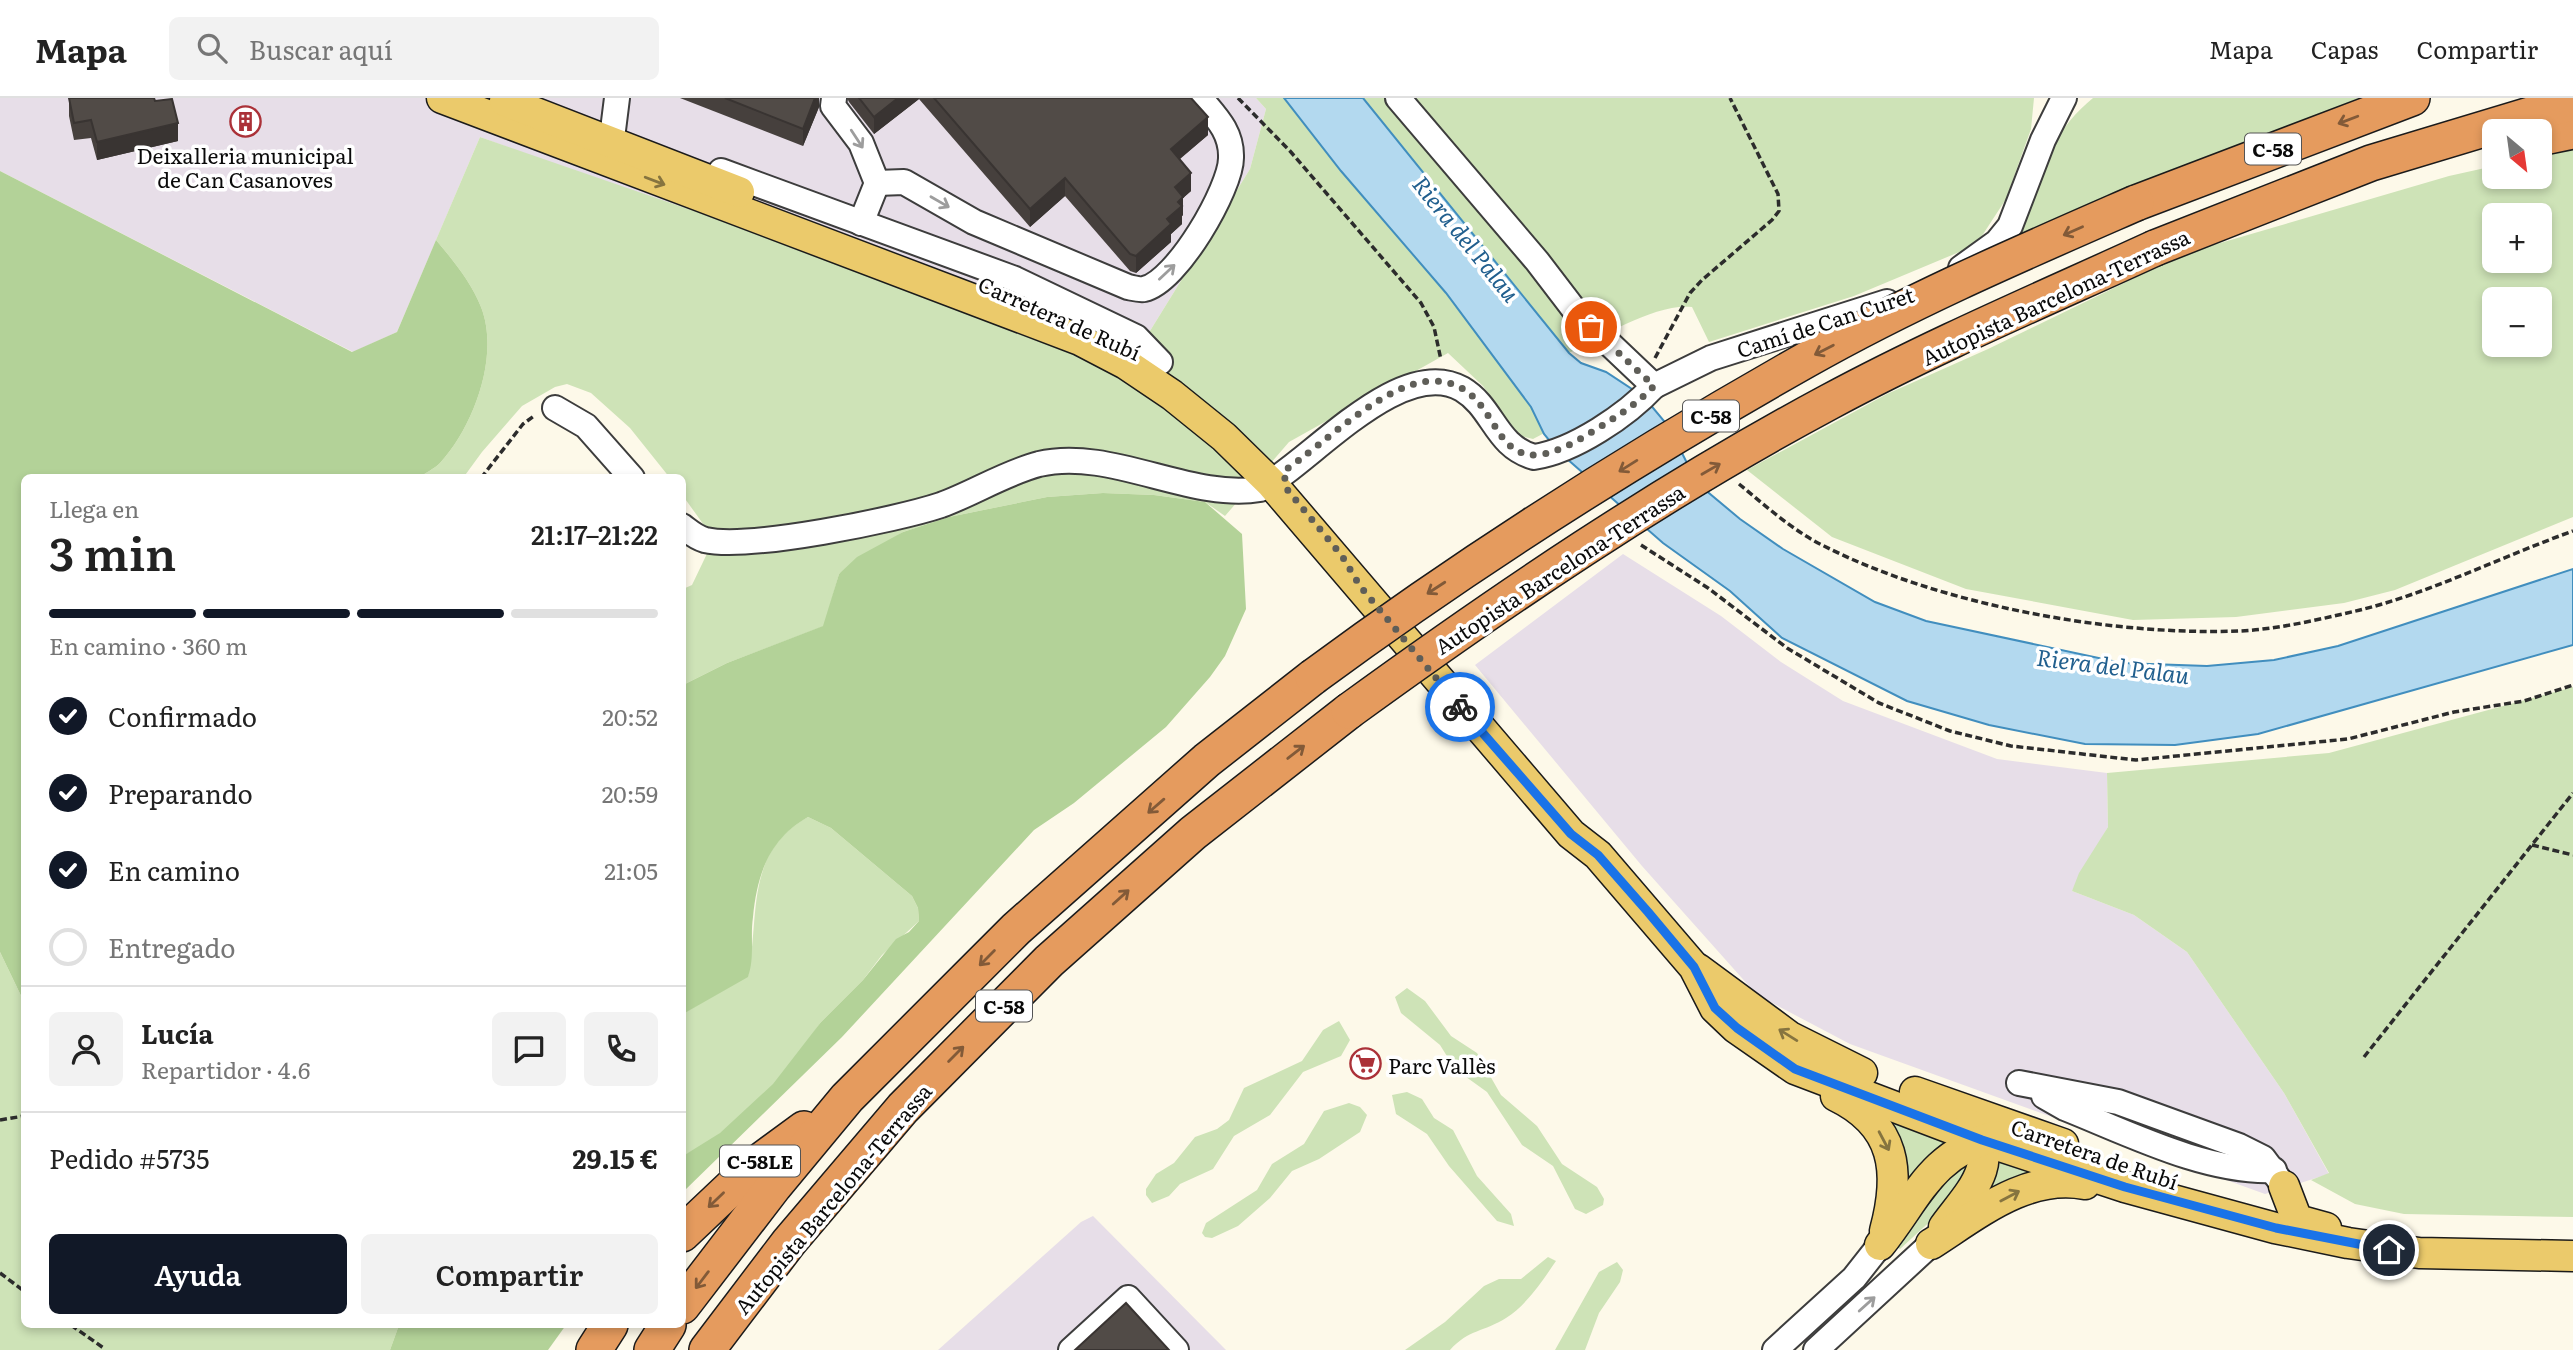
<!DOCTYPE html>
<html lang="es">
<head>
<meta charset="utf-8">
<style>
	:root { --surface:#fff; --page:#f2f2f2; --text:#222; --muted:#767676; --line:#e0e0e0; --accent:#111827 }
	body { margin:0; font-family:Literata,serif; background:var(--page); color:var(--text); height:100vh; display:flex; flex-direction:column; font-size:26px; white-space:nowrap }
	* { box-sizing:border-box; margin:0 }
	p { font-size:23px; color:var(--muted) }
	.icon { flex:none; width:38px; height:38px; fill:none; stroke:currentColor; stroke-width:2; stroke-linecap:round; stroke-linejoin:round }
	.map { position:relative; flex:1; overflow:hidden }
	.panel { position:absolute; left:21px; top:376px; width:665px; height:854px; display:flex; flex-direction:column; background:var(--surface); border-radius:10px; box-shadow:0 4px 10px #0003 }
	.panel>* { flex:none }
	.needle { width:46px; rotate:151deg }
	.controls { position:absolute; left:2482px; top:21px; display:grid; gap:14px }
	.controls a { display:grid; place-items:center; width:70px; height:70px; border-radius:10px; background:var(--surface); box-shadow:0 4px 10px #0003; font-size:35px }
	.pin { position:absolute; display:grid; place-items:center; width:60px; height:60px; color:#fff; margin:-30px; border:4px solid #fff; border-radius:50%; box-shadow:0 2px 7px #0007 }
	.courier { position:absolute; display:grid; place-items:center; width:70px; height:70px; margin:-35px; border:5px solid #1a73e8; border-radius:50%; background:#fff; color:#222; box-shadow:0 2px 9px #0007 }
	.headline em { font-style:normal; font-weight:600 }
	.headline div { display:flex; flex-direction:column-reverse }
	.headline { display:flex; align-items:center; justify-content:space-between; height:119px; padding:0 28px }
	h1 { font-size:46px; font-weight:600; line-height:52px }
	.bar { display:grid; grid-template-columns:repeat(4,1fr); gap:10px 7px; align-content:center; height:84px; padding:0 28px }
	.bar i { height:9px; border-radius:5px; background:var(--line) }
	.bar .selected { background:var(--accent) }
	.bar p { grid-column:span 4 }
	.line { display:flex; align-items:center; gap:18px; padding:0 28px; border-top:2px solid var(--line) }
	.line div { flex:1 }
	.round { display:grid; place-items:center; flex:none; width:74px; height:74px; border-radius:10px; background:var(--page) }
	ol { padding:0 28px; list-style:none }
	li { display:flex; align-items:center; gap:21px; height:77px }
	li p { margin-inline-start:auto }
	li .icon { padding:7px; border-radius:50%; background:var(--accent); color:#fff; stroke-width:4 }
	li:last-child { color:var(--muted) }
	li i { width:38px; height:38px; border:4px solid var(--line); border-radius:50% }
	.primary-button { display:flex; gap:14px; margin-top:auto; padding:14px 28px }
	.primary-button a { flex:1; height:80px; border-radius:10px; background:var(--accent); color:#fff; font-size:28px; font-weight:600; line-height:80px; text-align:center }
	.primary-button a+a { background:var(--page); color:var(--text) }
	header { display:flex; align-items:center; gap:42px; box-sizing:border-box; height:98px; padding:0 35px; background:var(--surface); border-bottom:2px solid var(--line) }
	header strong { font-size:33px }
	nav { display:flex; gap:38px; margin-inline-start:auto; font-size:24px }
	.search { width:490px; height:63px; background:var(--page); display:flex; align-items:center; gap:18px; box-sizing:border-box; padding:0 24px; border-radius:10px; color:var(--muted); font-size:26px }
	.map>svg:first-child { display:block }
	.industrial { fill:#e7dee8 }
	.green { fill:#cee3b7; fill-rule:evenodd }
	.forest { fill:#b3d298 }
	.water { fill:#b3d9ef; stroke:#418ebe; stroke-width:2 }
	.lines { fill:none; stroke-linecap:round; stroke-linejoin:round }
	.minor-casing { stroke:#3d3d3d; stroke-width:28 }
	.major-casing { stroke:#1b1b1b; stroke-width:33 }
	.highway-casing { stroke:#1b1b1b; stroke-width:38 }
	.path { stroke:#2c2c2c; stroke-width:3.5; stroke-dasharray:7 3.5; stroke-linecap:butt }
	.minor { stroke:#fff; stroke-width:24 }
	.major { stroke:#ebca6b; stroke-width:30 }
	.highway { stroke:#e59b5e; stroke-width:35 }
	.highway-bridge-casing { stroke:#1b1b1b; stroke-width:38; stroke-linecap:butt }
	.highway-bridge { stroke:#e59b5e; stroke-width:35 }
	.wall { fill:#46403d }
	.shaded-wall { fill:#393432 }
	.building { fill:#514b47; stroke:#393432; stroke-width:2 }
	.oneway { stroke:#825a38 }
	.oneway2 { stroke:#9d9d9d }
	.oneway3 { stroke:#86743f }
	.done { stroke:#5f5e58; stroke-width:7; stroke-dasharray:0 12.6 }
	.route { stroke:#1a73e8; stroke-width:9 }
	.labels { text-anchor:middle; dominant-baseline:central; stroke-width:7; stroke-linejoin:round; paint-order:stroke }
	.shield { fill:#fff; stroke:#545454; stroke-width:2 }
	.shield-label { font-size:19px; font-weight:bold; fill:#0a0a0a }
	.poi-label { font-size:21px; fill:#0a0a0a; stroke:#fff }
	.street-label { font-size:21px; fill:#0a0a0a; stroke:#fff }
	.water-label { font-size:23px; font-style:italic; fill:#215f8e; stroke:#fff }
</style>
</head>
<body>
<header>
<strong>Mapa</strong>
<div class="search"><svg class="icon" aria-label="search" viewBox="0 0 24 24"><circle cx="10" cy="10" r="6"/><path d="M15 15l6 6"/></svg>Buscar aquí</div>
<nav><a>Mapa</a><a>Capas</a><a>Compartir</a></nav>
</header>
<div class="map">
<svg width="2573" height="1252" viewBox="0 0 2573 1252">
	<rect width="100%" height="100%" fill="#fdf9e9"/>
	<g class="industrial">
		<polygon points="0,0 1256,0 1266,11 1250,71 1124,275 480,39 397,234 353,254 0,73"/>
		<polygon points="1623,456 1721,518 1781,564 1843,603 1997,661 2107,675 2108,729 2072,793 2134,817 2187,854 2284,995 2329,1076 2265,1096 1850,946 1757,897 1642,768 1475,567"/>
		<polygon points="1093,1118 1226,1252 938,1252 1081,1124"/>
	</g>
	<g class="green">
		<path d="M1256 0H1284L1341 73 1446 195 1550 332 1533 341 1521 338 1512 329 1483 288 1448 255 1289 344 1225 418 1205 404 1154 397 1103 395 1047 399 949 419 903 434 839 476 824 528 727 565 683 587V491L692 487 714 441 683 398 682 380H670L630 330 591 295 567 286 555 289 522 308 482 354 463 380H418C425 375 434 371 440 365 474 328 500 257 481 209 471 184 453 162 436 142L480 39 844 165 1124 275 1250 71 1266 11Z"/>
		<path d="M1363 0H2034L2031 31 2006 101 1976 147 1854 198 1709 244 1692 209C1656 205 1601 239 1569 255Z"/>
		<path d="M2093 0H2359L2019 139C2038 85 2046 38 2093 0Z"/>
		<path d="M2573 51V419L2395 492 2344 505 2236 519 2133 522 1966 491 1832 439 1747 372 1887 296 1988 251 2186 155 2449 78 2494 68V79H2539V58ZM2494 117H2539V163H2494ZM2494 201H2539V247H2494Z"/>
		<polygon points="2573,589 2573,1119 2404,1116 2355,1106 2311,1082 2329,1075 2284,995 2187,854 2134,817 2072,793 2079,775 2108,729 2107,675 2329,655"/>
		<path d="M808 719 831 730 912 798 918 810 919 823 882 857 863 882 821 924 785 975 747 1013 711 1043 683 1058 682 916 748 878C760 819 744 754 808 719Z"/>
		<polygon points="0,854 24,904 24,1227 399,1227 390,1252 0,1252"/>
		<polygon points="1407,890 1425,903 1451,938 1477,955 1501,997 1537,1028 1562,1066 1597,1089 1604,1101 1603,1107 1586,1116 1575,1111 1553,1068 1522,1047 1487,994 1455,971 1440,947 1401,915 1395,899"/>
		<polygon points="1339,923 1350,942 1341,958 1303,974 1270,1017 1234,1038 1213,1071 1180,1086 1169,1098 1152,1105 1146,1097 1146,1091 1156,1076 1174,1065 1195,1039 1217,1031 1229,1022 1244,990 1302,963 1323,932"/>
		<polygon points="1407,994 1422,1001 1434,1020 1453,1032 1477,1078 1511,1116 1514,1128 1497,1123 1449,1068 1427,1036 1396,1016 1392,997"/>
		<polygon points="1349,1005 1360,1009 1367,1017 1360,1034 1319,1061 1292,1073 1270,1100 1238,1128 1212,1140 1205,1139 1202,1135 1206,1125 1257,1092 1272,1066 1304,1046 1324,1013"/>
		<polygon points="1884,1015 1956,1038 1906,1084"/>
		<polygon points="1997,1055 2047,1070 1986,1097"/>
		<polygon points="1965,1066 1968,1071 1947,1108 1900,1151 1897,1149 1925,1098"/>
		<path d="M1548 1159 1556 1163C1543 1182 1526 1208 1506 1220 1484 1234 1469 1231 1450 1252H1405L1445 1224 1484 1188 1499 1181H1521Z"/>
		<polygon points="1617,1164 1623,1172 1620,1184 1599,1215 1585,1252 1555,1252 1599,1174"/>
	</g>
	<g class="forest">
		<path d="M0 73 352 254 397 234 436 142C453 162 471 184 481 209 500 257 474 328 440 365 434 371 425 375 418 380H24V904L0 854Z"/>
		<path d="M1103 395 1154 397 1205 404 1242 436 1246 511 1225 558 1210 579 1166 629 1074 705 1034 732 842 939 683 1094V1058L720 1035 773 986 821 924 863 882 896 841 909 834 919 823 918 810 912 798 831 730 808 719C769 741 757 777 753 819 750 840 755 858 748 879L683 916V587L727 565 823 528 839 476 857 459 903 434 949 419 1047 399Z"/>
		<polygon points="399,1227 566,1227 548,1252 390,1252"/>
	</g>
	<polygon class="water" points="1284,0 1363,0 1569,255 1581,265 1606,274 1644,299 1669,329 1697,385 1740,421 1783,451 1875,504 1926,523 2122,565 2207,568 2274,562 2338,548 2573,471 2573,547 2258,636 2175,647 2085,646 1989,627 1907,603 1782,540 1730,493 1663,445 1558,353 1544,336 1531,309 1446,195 1341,73"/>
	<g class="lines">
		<defs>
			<g id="minor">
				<polyline points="834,0 833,8 861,45 877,85 861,125"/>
				<polyline points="613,32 617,0"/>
				<polyline points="721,73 1015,181 1136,239 1160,264"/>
				<path d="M877 85 904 84 974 124 1128 189C1133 190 1140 192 1144 191 1177 184 1231 90 1231 60 1232 34 1216 19 1200 0"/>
				<polyline points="1961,170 1997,144 2010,128 2043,42 2064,0"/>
				<polyline points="1654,288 1711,260 1887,204"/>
				<polyline points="555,310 586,328 632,380"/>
				<path d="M682 428C690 434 695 439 705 442 749 452 896 422 941 407 974 395 1005 375 1039 366 1110 349 1191 403 1260 391 1310 365 1400 256 1462 291 1494 310 1495 348 1534 359 1574 353 1627 317 1654 288L1576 214 1537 163 1398 0"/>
				<polyline points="2019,985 2118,1004 2239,1048 2263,1060 2284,1088"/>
				<path d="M2044 998 2065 1010C2128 1035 2206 1075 2274 1072"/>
				<polyline points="1071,1252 1128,1200 1176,1252"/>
				<polyline points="1775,1252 1854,1180 1880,1147"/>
				<polyline points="1816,1252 1931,1146"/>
			</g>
			<g id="major">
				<polyline points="442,0 1080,242 1126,266 1172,297 1224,339 1271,385 1571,736 1598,757 1694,869 1715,910 1736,930 1795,971 1982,1042 2125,1089 2275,1130 2348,1145 2419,1155 2573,1158"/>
				<polyline points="505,3 739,94"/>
				<polyline points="1698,871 1790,939 1862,975"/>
				<polyline points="1915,994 2063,1046"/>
				<path d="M1836 998C1896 1027 1901 1074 1885 1133"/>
				<polyline points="2284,1088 2297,1122 2326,1130"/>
				<path d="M1944 1129C1966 1098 2004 1065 1970 1027"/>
				<path d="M1931 1146C1978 1116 2027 1075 2085 1086"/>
				<path d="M1880 1147C1919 1098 1929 1058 1995 1038"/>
			</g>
			<g id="highway">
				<polyline points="2539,40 2573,33"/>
				<polyline points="2136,105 2412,0"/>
				<polyline points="2155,150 2371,65 2573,4"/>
				<polyline points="682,1136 755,1067 804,1031"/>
				<polyline points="682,1208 774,1088 847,1000 1016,831 1207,662 1313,579"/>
				<polyline points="594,1252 610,1227"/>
				<polyline points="652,1252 668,1227"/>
				<polyline points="707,1252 789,1144 903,1010 1049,863 1193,735 1349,613"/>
			</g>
		</defs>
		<use href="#minor" class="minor-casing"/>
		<use href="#major" class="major-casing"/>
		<use href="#highway" class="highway-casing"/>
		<g class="path">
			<polyline points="1238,0 1290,53 1421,205 1434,229 1441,262"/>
			<polyline points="1655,260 1690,195 1702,182 1772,122 1779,113 1778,96 1730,0"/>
			<polyline points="481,380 523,326 534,318"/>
			<path d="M1739 386C1766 408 1793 433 1824 448 1940 507 2111 538 2240 533 2280 531 2321 521 2360 512 2430 495 2503 458 2573 433"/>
			<polyline points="1641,447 1708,490 1787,550 1879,605 1950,633 2011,648 2136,662 2348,641 2454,614 2524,603 2573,587"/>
			<polyline points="2532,747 2573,757"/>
			<polyline points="2364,959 2573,695"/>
			<polyline points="0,1022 24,1018"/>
			<polyline points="0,1175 24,1193"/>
			<polyline points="71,1227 105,1251"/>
		</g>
		<use href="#minor" class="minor"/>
		<use href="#major" class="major"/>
		<use href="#highway" class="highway"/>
		<defs>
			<g id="highway-bridge">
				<path d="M1313 579C1470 463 1636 358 1806 262 1912 202 2024 154 2136 105"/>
				<path d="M1349 613C1503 501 1661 394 1829 304 1935 247 2046 200 2155 150"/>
			</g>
		</defs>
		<use href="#highway-bridge" class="highway-bridge-casing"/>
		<use href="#highway-bridge" class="highway-bridge"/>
	</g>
	<g class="wall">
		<polygon points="69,0 155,3 178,43 97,62 91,40 74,42 69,18"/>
		<polygon points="680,0 819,0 819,9 803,48"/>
		<polygon points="847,0 1191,0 1208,37 1180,61 1191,93 1183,100 1183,117 1182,118 1182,126 1171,136 1171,144 1136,175 1130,173 1065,98 1030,129 919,1 874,36 849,4"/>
	</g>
	<g class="shaded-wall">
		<polygon points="815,0 819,0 819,9 803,48 803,31"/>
		<polygon points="898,0 919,0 919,1 874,36 874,19"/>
		<polygon points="1208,19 1208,37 1171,68 1171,51"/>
		<polygon points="178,25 178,43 97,62 97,44"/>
		<polygon points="1191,75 1191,93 1183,100 1183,117 1182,118 1182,126 1171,136 1171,144 1136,175 1136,158 1167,121 1175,89"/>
		<polygon points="1065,80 1065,98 1030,129 1030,111"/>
	</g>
	<g class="building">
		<polygon points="69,0 154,0 155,3 172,1 178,25 97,44 91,22 74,25"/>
		<polygon points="725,0 815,0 803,31"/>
		<polygon points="859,0 898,0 874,19"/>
		<polygon points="934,0 1191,0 1208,19 1171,51 1191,75 1175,89 1183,99 1178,104 1182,108 1167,121 1171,126 1136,158 1130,156 1065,80 1030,111"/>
		<polygon points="1126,1205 1169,1252 1075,1252"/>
	</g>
	<defs><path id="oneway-shaft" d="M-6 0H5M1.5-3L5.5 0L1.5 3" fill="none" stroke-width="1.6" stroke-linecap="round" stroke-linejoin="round" transform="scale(1.75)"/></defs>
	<g class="oneway">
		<use href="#oneway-shaft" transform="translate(2348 22) rotate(159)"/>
		<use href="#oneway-shaft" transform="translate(2073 133) rotate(156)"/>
		<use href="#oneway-shaft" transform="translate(1824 252) rotate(153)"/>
		<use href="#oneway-shaft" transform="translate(1628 368) rotate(148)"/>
		<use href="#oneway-shaft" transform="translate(1711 371) rotate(-30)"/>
		<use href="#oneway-shaft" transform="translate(1436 490) rotate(147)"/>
		<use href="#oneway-shaft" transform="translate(1296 654) rotate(-38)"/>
		<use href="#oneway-shaft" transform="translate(1156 708) rotate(139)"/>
		<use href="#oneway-shaft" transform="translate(1121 799) rotate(-42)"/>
		<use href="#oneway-shaft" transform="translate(987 860) rotate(135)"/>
		<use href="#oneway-shaft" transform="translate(956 956) rotate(-45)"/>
		<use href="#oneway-shaft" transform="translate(716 1102) rotate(136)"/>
		<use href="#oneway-shaft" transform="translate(702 1182) rotate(127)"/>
	</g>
	<g class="oneway2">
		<use href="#oneway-shaft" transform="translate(857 41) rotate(57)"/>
		<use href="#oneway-shaft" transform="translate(940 104) rotate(30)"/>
		<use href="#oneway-shaft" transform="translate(1167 174) rotate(-43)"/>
		<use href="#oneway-shaft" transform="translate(1867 1206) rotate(-42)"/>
	</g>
	<g class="oneway3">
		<use href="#oneway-shaft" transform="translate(655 83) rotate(21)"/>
		<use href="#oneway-shaft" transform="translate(1788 937) rotate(-148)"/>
		<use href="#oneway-shaft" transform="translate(1884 1043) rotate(62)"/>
		<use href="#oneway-shaft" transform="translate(2010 1098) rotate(-28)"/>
	</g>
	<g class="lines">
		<path class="done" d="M1460 609 1360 488 1342 458 1286 390 1284 373C1323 347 1385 283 1434 283 1513 285 1479 405 1590 335 1613 321 1635 308 1654 288L1591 229"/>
		<polyline class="route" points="1460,609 1571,736 1598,757 1648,814 1694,869 1715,910 1737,930 1795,971 1982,1042 2125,1089 2276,1130 2389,1152"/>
	</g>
	<defs>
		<symbol id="building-ring" viewBox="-11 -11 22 22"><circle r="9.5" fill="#fff" stroke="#ab3138" stroke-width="1.5"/><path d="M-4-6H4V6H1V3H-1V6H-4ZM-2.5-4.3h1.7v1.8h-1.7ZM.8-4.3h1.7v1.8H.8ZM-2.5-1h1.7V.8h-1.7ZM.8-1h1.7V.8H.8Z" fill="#ab3138"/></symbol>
		<symbol id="supermarket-ring" viewBox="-11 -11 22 22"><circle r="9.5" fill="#fff" stroke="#ab3138" stroke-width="1.5"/><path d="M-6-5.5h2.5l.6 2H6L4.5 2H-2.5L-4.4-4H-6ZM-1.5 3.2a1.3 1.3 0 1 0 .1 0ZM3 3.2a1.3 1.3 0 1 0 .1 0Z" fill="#ab3138"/></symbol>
	</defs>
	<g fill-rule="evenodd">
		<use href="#building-ring" x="228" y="6" width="35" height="35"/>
		<use href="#supermarket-ring" x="1348" y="948" width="35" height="35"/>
	</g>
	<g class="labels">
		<g class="shield">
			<rect x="2245" y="35.5" width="56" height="31" rx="5"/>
			<rect x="1683" y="302.5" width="56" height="31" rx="5"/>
			<rect x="976" y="892.5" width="56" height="31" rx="5"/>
			<rect x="720" y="1047.5" width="80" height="31" rx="5"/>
		</g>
		<g class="shield-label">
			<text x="2273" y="51">C-58</text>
			<text x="1711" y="318">C-58</text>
			<text x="1004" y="908">C-58</text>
			<text x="760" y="1063">C-58LE</text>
		</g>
		<g class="poi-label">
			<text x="245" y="56">Deixalleria municipal<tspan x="245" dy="24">de Can Casanoves</tspan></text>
			<text x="1388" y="966" text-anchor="start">Parc Vallès</text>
		</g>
		<g class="street-label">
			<text transform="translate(2055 198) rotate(-25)">Autopista Barcelona-Terrassa</text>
			<text transform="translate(1060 219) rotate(24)">Carretera de Rubí</text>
			<text transform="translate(1825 223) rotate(-18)">Camí de Can Curet</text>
			<text transform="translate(1559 470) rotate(-33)">Autopista Barcelona-Terrassa</text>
			<text transform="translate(2095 1055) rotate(19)">Carretera de Rubí</text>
			<text transform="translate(832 1100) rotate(-50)">Autopista Barcelona-Terrassa</text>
		</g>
		<g class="water-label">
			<text transform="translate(1467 140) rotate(51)">Riera del Palau</text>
			<text transform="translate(2113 567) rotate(7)">Riera del Palau</text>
		</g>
	</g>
</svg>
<div class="controls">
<a><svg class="needle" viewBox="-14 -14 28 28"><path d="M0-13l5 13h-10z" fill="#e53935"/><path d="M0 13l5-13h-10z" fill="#767676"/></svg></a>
<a>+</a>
<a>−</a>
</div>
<div class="pin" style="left:1591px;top:229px;background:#ea580c"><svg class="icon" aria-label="bag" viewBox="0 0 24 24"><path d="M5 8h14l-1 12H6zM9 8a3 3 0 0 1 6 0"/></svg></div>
<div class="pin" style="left:2389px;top:1152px;background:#1f2937"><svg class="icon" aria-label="home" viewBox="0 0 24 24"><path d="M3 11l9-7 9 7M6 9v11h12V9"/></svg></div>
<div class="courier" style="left:1460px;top:609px"><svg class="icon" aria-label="bike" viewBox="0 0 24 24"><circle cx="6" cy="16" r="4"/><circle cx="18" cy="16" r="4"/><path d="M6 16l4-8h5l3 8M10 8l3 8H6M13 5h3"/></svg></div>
<section class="panel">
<div class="headline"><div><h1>3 min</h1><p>Llega en</p></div><em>21:17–21:22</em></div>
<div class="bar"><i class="selected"></i><i class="selected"></i><i class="selected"></i><i></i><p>En camino · 360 m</p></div>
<ol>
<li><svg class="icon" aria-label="check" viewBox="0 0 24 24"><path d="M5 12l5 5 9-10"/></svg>Confirmado<p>20:52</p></li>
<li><svg class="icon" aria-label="check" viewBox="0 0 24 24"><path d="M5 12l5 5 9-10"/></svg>Preparando<p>20:59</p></li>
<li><svg class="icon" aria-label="check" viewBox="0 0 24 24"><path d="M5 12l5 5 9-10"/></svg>En camino<p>21:05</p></li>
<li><i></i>Entregado</li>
</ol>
<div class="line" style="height:126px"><a class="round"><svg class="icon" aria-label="person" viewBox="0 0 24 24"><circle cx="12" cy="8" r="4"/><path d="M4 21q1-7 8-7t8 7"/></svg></a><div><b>Lucía</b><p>Repartidor · 4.6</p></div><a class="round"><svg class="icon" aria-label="chat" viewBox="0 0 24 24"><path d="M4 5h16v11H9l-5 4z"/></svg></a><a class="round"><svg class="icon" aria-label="phone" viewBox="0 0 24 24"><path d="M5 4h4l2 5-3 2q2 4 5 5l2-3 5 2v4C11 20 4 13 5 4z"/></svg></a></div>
<div class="line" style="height:91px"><div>Pedido #5735</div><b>29.15 €</b></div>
<div class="primary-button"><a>Ayuda</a><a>Compartir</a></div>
</section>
</div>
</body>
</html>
